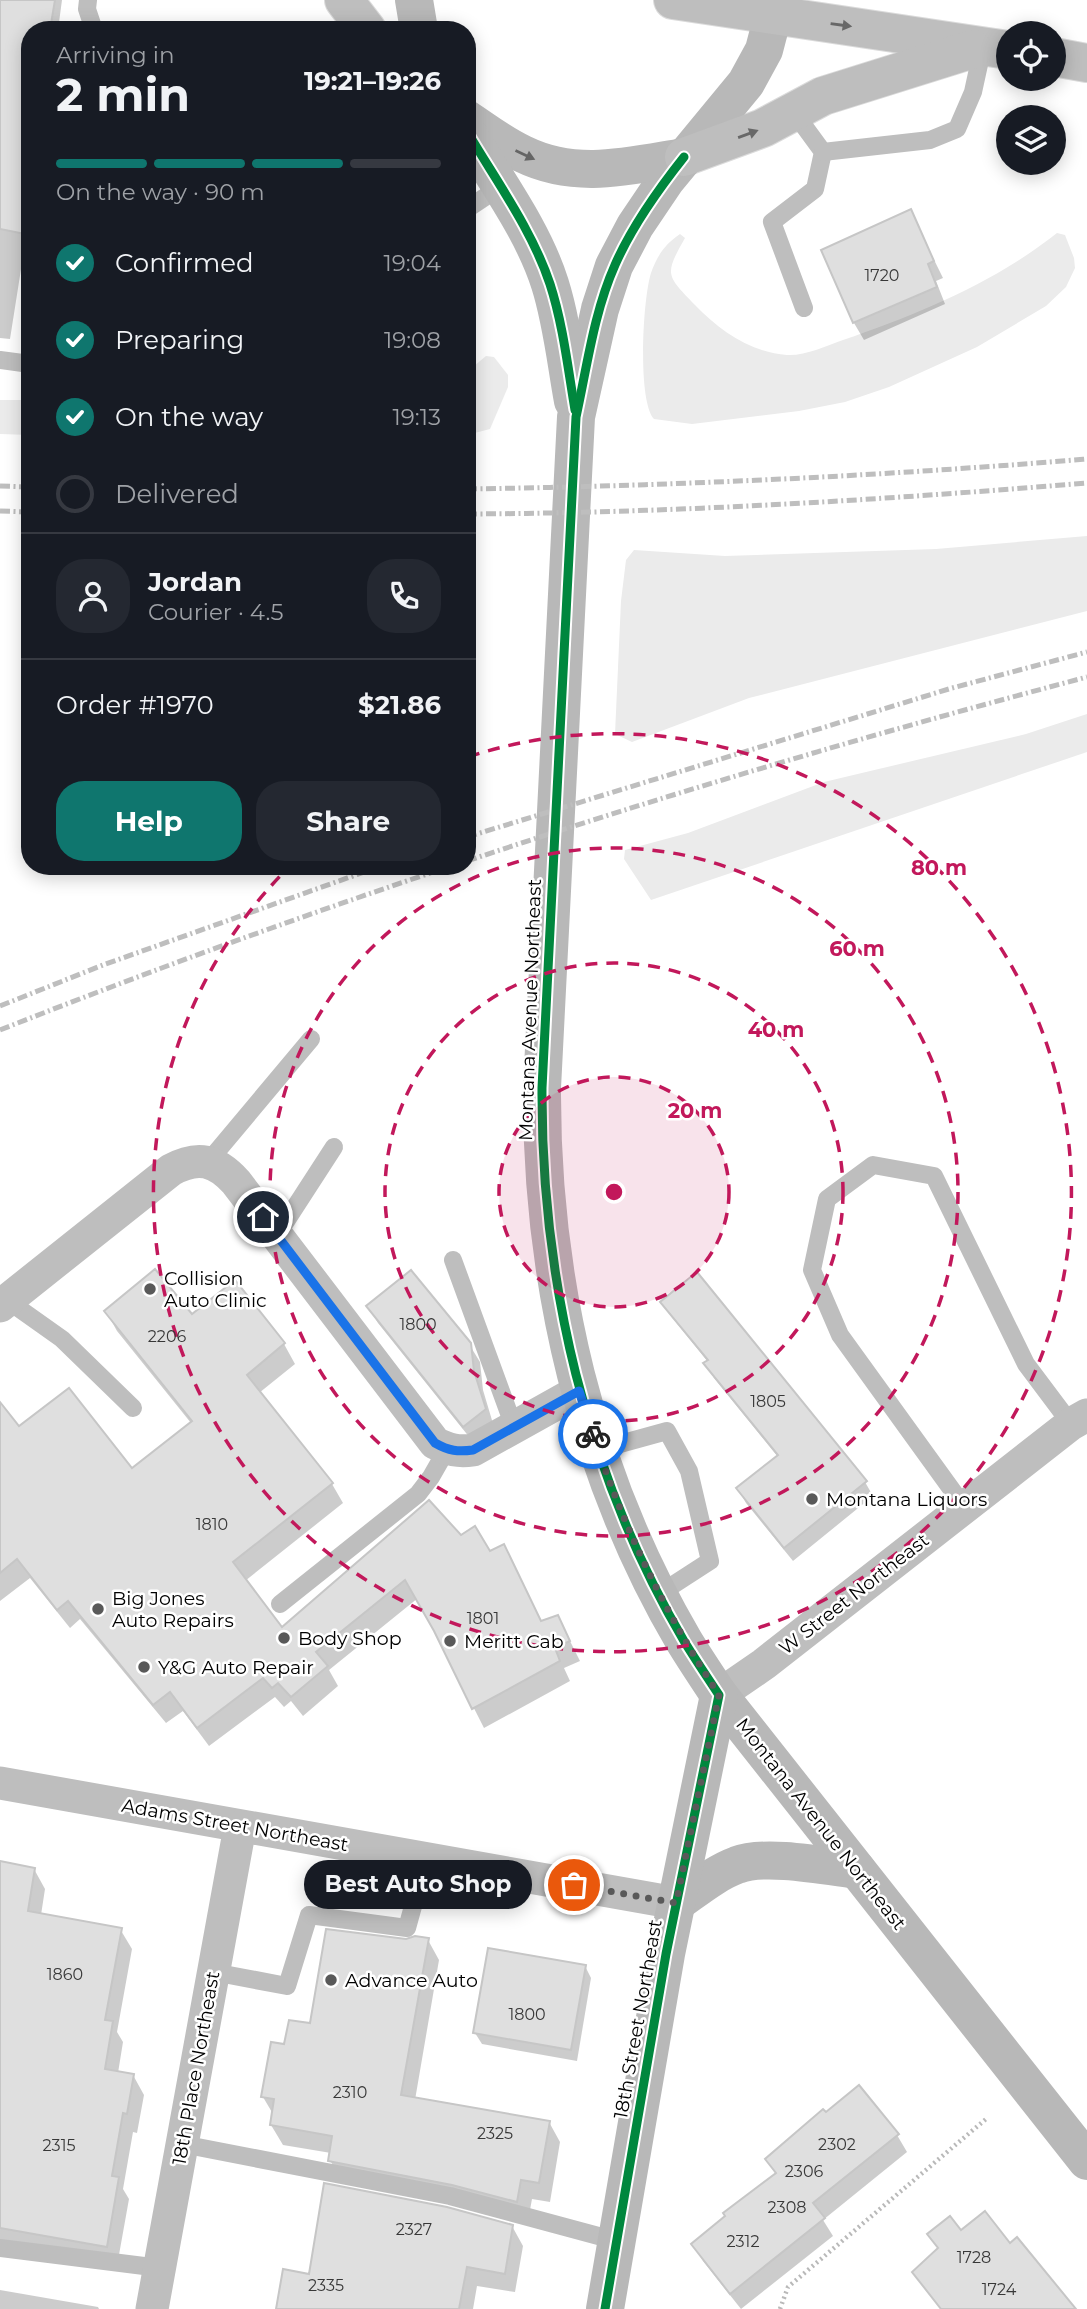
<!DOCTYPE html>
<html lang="en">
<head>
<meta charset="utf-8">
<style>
	:root { --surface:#171b24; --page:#242831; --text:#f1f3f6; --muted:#9ea1a6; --line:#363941; --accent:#0f766e }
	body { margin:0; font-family:Montserrat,sans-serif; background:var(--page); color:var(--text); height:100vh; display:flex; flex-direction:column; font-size:26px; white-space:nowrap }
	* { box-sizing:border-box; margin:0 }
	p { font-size:23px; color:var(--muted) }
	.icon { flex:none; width:38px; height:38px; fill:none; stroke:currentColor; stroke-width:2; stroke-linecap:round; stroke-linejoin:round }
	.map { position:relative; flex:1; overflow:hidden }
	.side { position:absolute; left:21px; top:21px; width:455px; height:854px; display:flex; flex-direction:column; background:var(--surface); border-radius:28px; box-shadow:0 4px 18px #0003 }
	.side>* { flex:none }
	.controls { position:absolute; left:996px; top:21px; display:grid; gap:14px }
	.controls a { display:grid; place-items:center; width:70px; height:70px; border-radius:50%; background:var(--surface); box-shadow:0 4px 18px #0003; font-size:35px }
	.pin { position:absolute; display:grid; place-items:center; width:60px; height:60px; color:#fff; margin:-30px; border:4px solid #fff; border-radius:50%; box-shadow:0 2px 7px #0007 }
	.courier { position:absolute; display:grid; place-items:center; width:70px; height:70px; margin:-35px; border:5px solid #1a73e8; border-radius:50%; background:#fff; color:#222; box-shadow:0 2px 9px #0007 }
	.bubble { position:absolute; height:49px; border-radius:24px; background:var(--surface); box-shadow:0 4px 18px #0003; font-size:23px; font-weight:700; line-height:49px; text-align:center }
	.head em { font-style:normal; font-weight:700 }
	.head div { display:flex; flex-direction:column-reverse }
	.head { display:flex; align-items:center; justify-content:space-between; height:119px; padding:0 35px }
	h1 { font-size:46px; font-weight:700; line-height:52px }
	.bar { display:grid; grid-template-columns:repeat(4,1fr); gap:10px 7px; align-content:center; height:84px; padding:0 35px }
	.bar i { height:9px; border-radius:5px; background:var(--line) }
	.bar .on { background:var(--accent) }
	.bar p { grid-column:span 4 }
	.line { display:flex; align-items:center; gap:18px; padding:0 35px; border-top:2px solid var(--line) }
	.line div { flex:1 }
	.round { display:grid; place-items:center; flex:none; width:74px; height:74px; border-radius:28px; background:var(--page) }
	ol { padding:0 35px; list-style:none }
	li { display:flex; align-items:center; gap:21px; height:77px }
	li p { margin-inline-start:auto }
	li .icon { padding:7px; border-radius:50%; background:var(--accent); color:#fff; stroke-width:4 }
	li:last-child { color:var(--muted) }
	li i { width:38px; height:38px; border:4px solid var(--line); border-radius:50% }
	.primary-button { display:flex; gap:14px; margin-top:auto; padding:14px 35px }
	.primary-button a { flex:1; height:80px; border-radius:28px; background:var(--accent); color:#fff; font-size:28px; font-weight:700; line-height:80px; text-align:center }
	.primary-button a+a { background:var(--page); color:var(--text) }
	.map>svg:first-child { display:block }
	.green { fill:#ebebeb }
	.shadow { fill:#0003 }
	.building { fill:#dfdfdf; stroke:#c6c6c6; stroke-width:2 }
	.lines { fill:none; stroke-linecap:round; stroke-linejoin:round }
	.highway-casing { stroke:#dbdbdb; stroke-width:40 }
	.path { stroke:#b9b9b9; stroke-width:4.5; stroke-dasharray:2 3.5; stroke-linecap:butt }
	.lane { stroke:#bebebe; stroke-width:18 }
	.street { stroke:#bebebe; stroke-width:33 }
	.secondary { stroke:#b8b8b8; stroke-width:38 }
	.highway { stroke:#bebebe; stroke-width:38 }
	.rail { stroke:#bebebe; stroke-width:5; stroke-dasharray:10 3.5 2 3.5; stroke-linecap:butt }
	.cycleway-casing { stroke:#fff; stroke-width:13 }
	.cycleway { stroke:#00873e; stroke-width:9 }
	.oneway { fill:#686868 }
	.oneway2 { fill:#656565 }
	.done { stroke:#595959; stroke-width:7; stroke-dasharray:0 12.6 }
	.route { stroke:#1a73e8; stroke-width:9 }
	.ring { fill:none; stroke:#c2185b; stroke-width:3.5; stroke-dasharray:12 9 }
	.poi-dot { fill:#595959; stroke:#fff; stroke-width:2.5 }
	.labels { text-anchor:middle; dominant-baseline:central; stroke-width:5; stroke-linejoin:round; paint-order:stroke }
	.number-label { font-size:16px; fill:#383838 }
	.street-label { font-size:19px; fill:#000; stroke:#fff }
	.poi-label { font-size:19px; fill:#000; stroke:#fff; text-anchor:start }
	.centre { fill:#c2185b; stroke:#fff; stroke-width:3.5 }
	.ring-label { font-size:21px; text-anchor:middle; font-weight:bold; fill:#c2185b; stroke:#fff; stroke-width:5; stroke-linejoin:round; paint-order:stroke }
</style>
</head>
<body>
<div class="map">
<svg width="1087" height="2309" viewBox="0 0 1087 2309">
	<rect width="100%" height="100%" fill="#fff"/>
	<g class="green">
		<path d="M1057 233 1065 235 1074 258 1075 268 1066 287 1046 306 977 347 889 387 845 402 799 411 692 424 654 419C637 400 643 298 651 273 657 256 665 244 680 234L685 238C664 275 666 275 695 305 720 331 750 352 787 355 805 356 826 346 843 340 918 314 994 283 1057 233Z"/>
		<polygon points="486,356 494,357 508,375 508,387 490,429 467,435 467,372"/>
		<polygon points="0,400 30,400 30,435 0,434"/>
		<polygon points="1087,536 1087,611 749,698 632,742 615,734 621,601 626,560 634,550 725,556 936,549"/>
		<polygon points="1087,714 1087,752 651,900 624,859 625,850 688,833 824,782 1026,734"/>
	</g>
	<g class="shadow">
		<polygon points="0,0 62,0 58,30 30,30 30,244 25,244 10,339 0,338"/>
		<polygon points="910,211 943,278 936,281 945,304 864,340 854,323 823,251"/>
		<polygon points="234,1283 284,1344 295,1364 259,1393 332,1484 343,1503 245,1581 282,1630 460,1537 514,1565 542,1623 568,1637 580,1661 564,1668 570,1681 484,1728 418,1598 329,1670 338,1686 303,1716 291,1701 284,1707 275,1697 209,1746 183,1711 166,1723 80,1619 70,1628 30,1578 0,1601 0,1405 18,1428 131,1471 191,1423 117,1331 106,1311 191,1317"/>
		<polygon points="663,1302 865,1482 873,1496 793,1561 746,1503 738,1489 778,1457 714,1378 706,1364 708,1362 671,1316"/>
		<polygon points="368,1306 469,1344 480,1362 483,1390 494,1427 474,1443 378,1323"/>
		<polygon points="0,1863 34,1869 45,1889 41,1915 120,1929 132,1949 117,2032 123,2042 118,2073 133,2075 144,2095 137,2133 133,2132 123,2189 129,2199 117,2266 0,2246"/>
		<polygon points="428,1940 439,1960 415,2100 549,2122 560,2142 550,2202 532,2199 528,2221 341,2180 330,2160 331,2153 283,2145 271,2125 273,2114 263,2097 286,2046 406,1941"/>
		<polygon points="585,1966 591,1978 577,2061 482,2044 475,2033"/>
		<polygon points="825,2114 897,2135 907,2152 823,2220 833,2236 741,2309 703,2261 693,2244 776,2175 767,2160"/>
		<polygon points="512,2226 523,2246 515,2292 477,2286 473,2309 277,2309 310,2276"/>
		<polygon points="0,2290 98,2307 99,2309 0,2309"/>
	</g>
	<g class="building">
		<polygon points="0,0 55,0 50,30 30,30 30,235 0,229"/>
		<polygon points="911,209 934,261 928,264 937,287 853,323 821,250"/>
		<polygon points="155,1269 192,1314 235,1280 285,1343 247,1375 333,1483 233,1562 282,1627 429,1500 461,1535 475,1526 490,1551 504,1544 541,1621 558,1615 570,1641 555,1648 560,1661 472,1709 434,1631 405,1580 316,1652 328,1666 291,1697 278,1683 272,1688 263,1678 197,1728 170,1692 153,1705 68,1601 57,1610 17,1559 0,1573 0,1402 19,1426 69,1388 132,1468 192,1421 104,1311"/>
		<polygon points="411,1270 471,1343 474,1371 486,1409 463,1427 366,1306"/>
		<polygon points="697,1272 867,1481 784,1548 736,1488 778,1455 703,1363 708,1360 660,1302"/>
		<polygon points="0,1861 35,1868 28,1911 122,1928 105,2020 113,2021 105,2069 134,2074 127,2114 123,2113 112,2176 119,2177 107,2247 0,2228"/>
		<polygon points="326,1929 406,1939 415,1936 429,1938 401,2095 550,2121 539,2183 521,2180 517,2202 452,2185 328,2161 332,2136 270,2125 274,2099 261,2097 271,2042 284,2044 289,2020 310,2023"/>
		<polygon points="488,1948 586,1965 571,2050 473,2033"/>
		<polygon points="859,2085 899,2134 813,2203 825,2218 730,2294 691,2244 725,2216 723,2213 776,2173 765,2159 823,2109 826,2112"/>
		<polygon points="324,2183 447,2207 513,2225 505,2274 467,2267 459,2309 276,2309 283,2269 309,2274"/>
		<polygon points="985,2211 1010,2243 1017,2237 1076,2309 941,2309 912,2272 938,2248 927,2234 950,2216 961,2230"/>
	</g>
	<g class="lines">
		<defs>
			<g id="highway">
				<polyline points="344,0 367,30"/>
				<polyline points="673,0 1008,50"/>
				<polyline points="1054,57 1087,63"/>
				<polyline points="684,157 763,128 823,96 973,49"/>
			</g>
		</defs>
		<use href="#highway" class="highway-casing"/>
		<polyline class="path" points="780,2309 788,2287 986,2119"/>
		<g class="lane">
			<polyline points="88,0 87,9 94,30"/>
			<polyline points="793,111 823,152 815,189 772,222 804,308"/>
			<polyline points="823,152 930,140 957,129 973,92 983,46"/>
			<polyline points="467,209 500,187"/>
			<polyline points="0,360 30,364"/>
			<polyline points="208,1162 311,1039"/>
			<polyline points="277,1235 334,1147"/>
			<polyline points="453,1260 514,1427"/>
			<polyline points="7,1300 62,1339 133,1408"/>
			<polyline points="598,1450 667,1431 689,1471 710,1561 659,1594"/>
			<polyline points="965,1508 840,1335 812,1270 827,1199 873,1165 934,1176 1026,1364 1071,1424"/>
			<polyline points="280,1604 418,1494 431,1477 447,1449"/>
			<polyline points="213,1972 287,1986 309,1915 407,1928 426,1859"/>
			<polyline points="182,2144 450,2196 617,2241"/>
			<polyline points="0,2248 160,2268"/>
		</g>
		<g class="street">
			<path d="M0 1306 171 1170C198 1155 216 1160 236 1182L435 1443C449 1450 458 1452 473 1450L579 1391"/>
			<polyline points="719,1695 764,1664 1071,1424 1087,1415"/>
			<polyline points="0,1783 676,1903"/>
			<polyline points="152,2309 240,1827"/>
		</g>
		<g class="secondary">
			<polyline points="414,0 419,30"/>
			<path d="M777 0 764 50 746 83 666 180 635 226 614 266 600 309 576 417 542 1088C541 1281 586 1474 684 1641 695 1659 707 1677 719 1695L1087 2161"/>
			<path d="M467 119C485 131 503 145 523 154 576 180 629 166 684 157"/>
			<path d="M467 132C496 181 533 230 550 284 562 322 566 363 573 401"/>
			<path d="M676 1903C695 1890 715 1873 737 1865 765 1854 826 1866 857 1870"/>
			<polyline points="605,2309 666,1954 719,1695"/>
		</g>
		<use href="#highway" class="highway"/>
		<g class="rail">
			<polyline points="0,486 30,487"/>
			<path d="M467 489C674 486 881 476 1087 459"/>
			<polyline points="0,511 30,512"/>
			<path d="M467 514C674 513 881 500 1087 483"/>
			<polyline points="467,837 952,688 1087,652"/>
			<path d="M467 861C671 793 879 732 1087 677"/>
			<polyline points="0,1006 103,965 381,866"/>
			<path d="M0 1030C149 971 299 917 451 866"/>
		</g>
		<defs>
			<g id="cycleway">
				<path d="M468 133C497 182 532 230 550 284 563 324 568 369 575 410"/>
				<path d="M605 2309 666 1954 719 1695C707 1677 695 1659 684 1641 586 1474 541 1281 542 1088L576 417C587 367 594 312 615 265 632 226 657 191 684 157"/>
			</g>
		</defs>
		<use href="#cycleway" class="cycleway-casing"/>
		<use href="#cycleway" class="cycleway"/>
	</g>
	<defs><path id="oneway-solid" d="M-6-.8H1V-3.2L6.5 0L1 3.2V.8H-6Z" transform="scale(1.75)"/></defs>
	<g class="oneway">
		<use href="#oneway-solid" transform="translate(841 25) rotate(8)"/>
		<use href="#oneway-solid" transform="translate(748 134) rotate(-20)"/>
	</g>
	<use class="oneway2" href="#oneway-solid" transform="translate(525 155) rotate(25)"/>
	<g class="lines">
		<path class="done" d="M574 1885 676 1903 719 1695C665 1613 623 1527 593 1434"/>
		<path class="route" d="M263 1217 435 1443C449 1451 458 1452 473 1450L579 1391 593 1434"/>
	</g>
	<circle cx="614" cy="1192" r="115" fill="#c2185b" fill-opacity=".12"/>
	<g class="ring">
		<circle cx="614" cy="1192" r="115"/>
		<circle cx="614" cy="1192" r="229"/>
		<circle cx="614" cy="1192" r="344"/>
		<path d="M468 757A459 459 0 1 1 289 867"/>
	</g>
	<g class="poi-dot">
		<circle cx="150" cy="1289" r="7"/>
		<circle cx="812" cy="1499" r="7"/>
		<circle cx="98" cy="1609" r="7"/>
		<circle cx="284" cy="1638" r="7"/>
		<circle cx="450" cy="1641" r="7"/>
		<circle cx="144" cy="1667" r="7"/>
		<circle cx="331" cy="1980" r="7"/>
	</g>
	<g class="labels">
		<g class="number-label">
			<text x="882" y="275">1720</text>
			<text x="418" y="1324">1800</text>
			<text x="167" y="1336">2206</text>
			<text x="768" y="1401">1805</text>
			<text x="212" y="1524">1810</text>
			<text x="483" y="1618">1801</text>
			<text x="65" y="1974">1860</text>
			<text x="527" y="2014">1800</text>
			<text x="350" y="2092">2310</text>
			<text x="495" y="2133">2325</text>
			<text x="837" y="2144">2302</text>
			<text x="59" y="2145">2315</text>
			<text x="804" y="2171">2306</text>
			<text x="787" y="2207">2308</text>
			<text x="414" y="2229">2327</text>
			<text x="743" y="2241">2312</text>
			<text x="974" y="2257">1728</text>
			<text x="326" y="2285">2335</text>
			<text x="999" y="2289">1724</text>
		</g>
		<g class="street-label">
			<text transform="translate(530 1010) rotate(-88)">Montana Avenue Northeast</text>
			<text transform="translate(854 1594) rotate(-38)">W Street Northeast</text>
			<text transform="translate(821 1824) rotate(52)">Montana Avenue Northeast</text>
			<text transform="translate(235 1825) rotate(10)">Adams Street Northeast</text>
			<text transform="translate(638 2019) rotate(-80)">18th Street Northeast</text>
			<text transform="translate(196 2068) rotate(-80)">18th Place Northeast</text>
		</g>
		<g class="poi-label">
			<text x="164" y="1278">Collision<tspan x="164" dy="22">Auto Clinic</tspan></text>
			<text x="826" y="1499">Montana Liquors</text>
			<text x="112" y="1598">Big Jones<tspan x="112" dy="22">Auto Repairs</tspan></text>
			<text x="298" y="1638">Body Shop</text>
			<text x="464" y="1641">Meritt Cab</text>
			<text x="158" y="1667">Y&amp;G Auto Repair</text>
			<text x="345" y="1980">Advance Auto</text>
		</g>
	</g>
	<circle cx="614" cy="1192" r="10" class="centre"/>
	<g class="ring-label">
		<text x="939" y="875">80 m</text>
		<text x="857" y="956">60 m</text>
		<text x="776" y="1037">40 m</text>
		<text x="695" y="1118">20 m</text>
	</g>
</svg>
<div class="controls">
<a><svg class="icon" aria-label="locate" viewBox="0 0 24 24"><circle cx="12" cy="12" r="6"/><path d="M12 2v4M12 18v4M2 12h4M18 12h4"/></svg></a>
<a><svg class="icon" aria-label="layers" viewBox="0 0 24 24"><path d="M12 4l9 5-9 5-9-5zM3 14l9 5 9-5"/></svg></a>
</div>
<div class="pin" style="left:574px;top:1885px;background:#ea580c"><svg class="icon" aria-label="bag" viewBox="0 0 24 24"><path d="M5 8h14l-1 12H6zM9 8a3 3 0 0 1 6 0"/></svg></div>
<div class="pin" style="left:263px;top:1217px;background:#1f2937"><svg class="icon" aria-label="home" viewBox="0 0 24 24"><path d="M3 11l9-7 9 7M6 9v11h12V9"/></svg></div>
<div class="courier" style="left:593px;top:1434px"><svg class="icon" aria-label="bike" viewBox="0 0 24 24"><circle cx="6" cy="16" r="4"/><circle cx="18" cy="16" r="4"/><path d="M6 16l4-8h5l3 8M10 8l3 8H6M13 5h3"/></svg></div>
<div class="bubble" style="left:304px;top:1860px;width:228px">Best Auto Shop</div>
<section class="side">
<div class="head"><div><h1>2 min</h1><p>Arriving in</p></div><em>19:21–19:26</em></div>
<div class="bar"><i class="on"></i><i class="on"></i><i class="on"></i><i></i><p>On the way · 90 m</p></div>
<ol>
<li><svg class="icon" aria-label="check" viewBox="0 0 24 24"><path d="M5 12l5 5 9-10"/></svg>Confirmed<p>19:04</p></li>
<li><svg class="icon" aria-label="check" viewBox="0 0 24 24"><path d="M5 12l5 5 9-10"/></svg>Preparing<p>19:08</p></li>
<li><svg class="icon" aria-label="check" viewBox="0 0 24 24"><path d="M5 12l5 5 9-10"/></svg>On the way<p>19:13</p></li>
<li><i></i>Delivered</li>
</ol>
<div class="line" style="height:126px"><a class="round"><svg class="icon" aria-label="person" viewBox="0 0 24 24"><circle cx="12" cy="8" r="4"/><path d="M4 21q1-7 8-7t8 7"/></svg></a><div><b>Jordan</b><p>Courier · 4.5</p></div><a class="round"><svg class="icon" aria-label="phone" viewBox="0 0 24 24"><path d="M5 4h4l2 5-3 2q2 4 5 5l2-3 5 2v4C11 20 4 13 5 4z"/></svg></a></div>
<div class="line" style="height:91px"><div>Order #1970</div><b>$21.86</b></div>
<div class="primary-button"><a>Help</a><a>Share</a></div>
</section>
</div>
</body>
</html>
